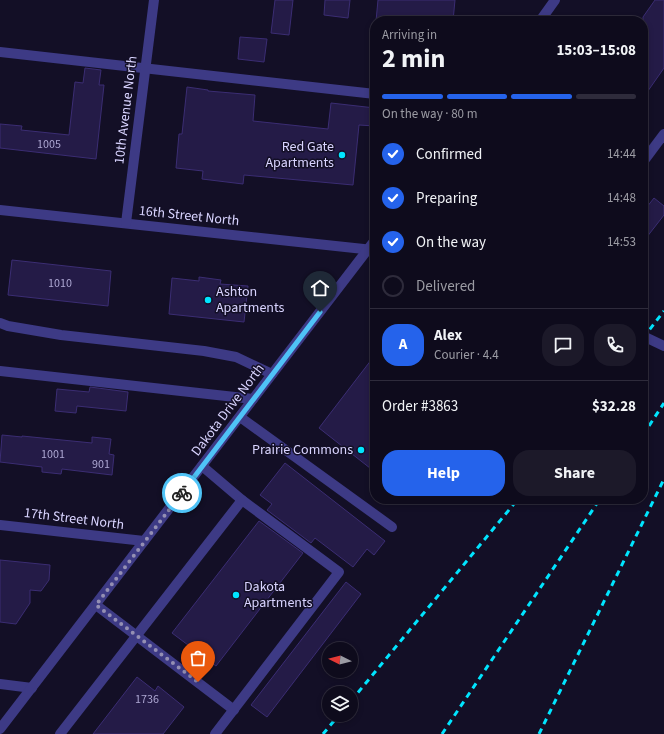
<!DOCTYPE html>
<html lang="en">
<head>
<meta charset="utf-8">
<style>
	:root { --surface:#0e0b1c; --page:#1c1929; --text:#f1f3f6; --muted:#9b9ba3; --line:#2e2b3b; --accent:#2563eb }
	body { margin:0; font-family:"Source Sans 3",sans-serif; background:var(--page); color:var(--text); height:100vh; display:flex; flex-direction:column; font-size:15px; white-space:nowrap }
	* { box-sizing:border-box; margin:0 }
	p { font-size:13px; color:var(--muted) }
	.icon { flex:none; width:22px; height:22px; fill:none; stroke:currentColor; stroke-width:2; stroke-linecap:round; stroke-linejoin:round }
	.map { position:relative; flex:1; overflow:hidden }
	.side { position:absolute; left:370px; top:16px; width:278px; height:488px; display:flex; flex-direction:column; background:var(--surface); border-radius:16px; box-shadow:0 2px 6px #0003,0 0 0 1px var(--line) }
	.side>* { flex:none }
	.needle { width:26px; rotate:276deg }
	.buttons { position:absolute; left:322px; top:642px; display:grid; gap:8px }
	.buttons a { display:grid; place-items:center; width:36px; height:36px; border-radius:50%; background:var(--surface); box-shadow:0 2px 6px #0003,0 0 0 1px var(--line); font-size:20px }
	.pin { position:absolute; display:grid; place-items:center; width:34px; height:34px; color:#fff; margin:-41px -17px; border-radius:50% 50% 50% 0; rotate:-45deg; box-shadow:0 0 4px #0007 }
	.pin .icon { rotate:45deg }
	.courier { position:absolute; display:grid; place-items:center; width:40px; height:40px; margin:-20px; border:3px solid #4fc3f7; border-radius:50%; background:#fff; color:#222; box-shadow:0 1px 5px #0007 }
	.overview em { font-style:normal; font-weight:700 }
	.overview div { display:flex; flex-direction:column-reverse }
	.overview { display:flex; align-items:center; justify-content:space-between; height:68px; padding:0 12px }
	h1 { font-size:26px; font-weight:700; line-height:30px }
	.bar { display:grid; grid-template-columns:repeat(4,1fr); gap:6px 4px; align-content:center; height:48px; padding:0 12px }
	.bar i { height:5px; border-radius:3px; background:var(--line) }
	.bar .on { background:var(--accent) }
	.bar p { grid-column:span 4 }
	.line { display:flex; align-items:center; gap:10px; padding:0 12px; border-top:1px solid var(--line) }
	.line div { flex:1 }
	.round { display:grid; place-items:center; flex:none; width:42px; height:42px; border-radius:16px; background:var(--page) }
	ol { padding:0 12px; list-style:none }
	li { display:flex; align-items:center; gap:12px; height:44px }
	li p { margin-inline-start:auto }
	li .icon { padding:4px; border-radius:50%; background:var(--accent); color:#fff; stroke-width:4 }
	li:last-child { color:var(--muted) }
	li i { width:22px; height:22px; border:2px solid var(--line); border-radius:50% }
	.action { display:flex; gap:8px; margin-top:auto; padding:8px 12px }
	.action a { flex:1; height:46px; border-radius:16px; background:var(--accent); color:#fff; font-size:16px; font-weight:700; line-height:46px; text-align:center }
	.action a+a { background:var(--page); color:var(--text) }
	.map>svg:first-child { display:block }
	.building { fill:#241b47; stroke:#3b2d73 }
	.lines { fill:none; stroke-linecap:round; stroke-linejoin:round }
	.minor { stroke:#3d3a85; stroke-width:10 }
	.rail { stroke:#00e5ff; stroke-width:3; stroke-dasharray:6 5; stroke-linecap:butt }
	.done { stroke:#948fb3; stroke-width:4; stroke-dasharray:0 7.2 }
	.route { stroke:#4fc3f7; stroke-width:5 }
	.poi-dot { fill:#00e5ff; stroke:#130f26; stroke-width:1.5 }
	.labels { text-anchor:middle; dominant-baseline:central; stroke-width:3; stroke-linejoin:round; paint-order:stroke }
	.number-label { font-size:12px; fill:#aca6d1 }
	.street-label { font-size:14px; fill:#d9d4ff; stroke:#130f26 }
	.poi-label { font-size:14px; fill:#d9d4ff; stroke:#130f26; text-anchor:end }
</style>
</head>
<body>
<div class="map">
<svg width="664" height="734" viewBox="0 0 664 734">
	<rect width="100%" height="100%" fill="#130f26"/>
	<g class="building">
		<polygon points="275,0 293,0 289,35 271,33"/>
		<polygon points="325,0 350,0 348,18 324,15"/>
		<polygon points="378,0 455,0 453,21 376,21"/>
		<polygon points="655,0 664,0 664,68 643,98 643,17"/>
		<polygon points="240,37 267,39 264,62 238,59"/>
		<polygon points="85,68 101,70 99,85 104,85 96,159 0,148 0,124 22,126 21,130 69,135 75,82 83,83"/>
		<polygon points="187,87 208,90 208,91 255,95 253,121 328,129 331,103 375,108 375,126 359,125 353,185 244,175 243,184 202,179 203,171 176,168 179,134 182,134"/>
		<polygon points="654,198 664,206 664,215 643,242 643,212"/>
		<polygon points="12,260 111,271 108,306 8,295"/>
		<polygon points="199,277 221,280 220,284 248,286 244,322 169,314 172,278 199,281"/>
		<polygon points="375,355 375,472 319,428"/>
		<polygon points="90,387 128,392 126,411 77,406 76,413 55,411 57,389 89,392"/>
		<polygon points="2,435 22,437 22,436 92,443 92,437 111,439 109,454 114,455 112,475 62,469 61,474 42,472 42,467 0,462"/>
		<polygon points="285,463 385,541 374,555 367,549 353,567 315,538 311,543 267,510 272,504 260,495"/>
		<polygon points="259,521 303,553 216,666 172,633"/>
		<polygon points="0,560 50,565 49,580 41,591 30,590 30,603 16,624 0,622"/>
		<polygon points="346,582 361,594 267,717 251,705"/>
		<polygon points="137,677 155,691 158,686 184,707 163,734 93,734"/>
	</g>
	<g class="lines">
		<g class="minor">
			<polyline points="540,21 555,0"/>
			<polyline points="0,52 375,94"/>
			<polyline points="643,162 664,134"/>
			<polyline points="0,210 373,250"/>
			<polyline points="126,223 154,0"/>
			<polyline points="0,323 8,326 61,335 204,351 236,357 272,374"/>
			<polyline points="643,336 664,346"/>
			<polyline points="0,371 253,399"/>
			<polyline points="240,417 392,527"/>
			<polyline points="0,525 144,541"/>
			<polyline points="96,605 234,710"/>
			<polyline points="0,684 32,688"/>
			<polyline points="0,729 375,240"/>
			<polyline points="60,734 242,500 202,466"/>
			<polyline points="215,734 339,572 242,500"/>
		</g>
		<g class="rail">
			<polyline points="643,338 664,311"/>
			<polyline points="643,435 664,403"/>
			<polyline points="351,701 518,499"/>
			<polyline points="323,734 339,715"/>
			<polyline points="442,734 600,499"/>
			<polyline points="539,734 664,479"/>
		</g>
	</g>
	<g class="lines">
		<polyline class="done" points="182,493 96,605 198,682"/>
		<polyline class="route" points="182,493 320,312"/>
	</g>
	<g class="poi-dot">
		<circle cx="342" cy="155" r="4"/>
		<circle cx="208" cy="300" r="4"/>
		<circle cx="361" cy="450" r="4"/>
		<circle cx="236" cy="595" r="4"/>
	</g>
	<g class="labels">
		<g class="number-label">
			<text x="49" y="144">1005</text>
			<text x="60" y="283">1010</text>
			<text x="53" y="454">1001</text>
			<text x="101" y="464">901</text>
			<text x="147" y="699">1736</text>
		</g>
		<g class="street-label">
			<text transform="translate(126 110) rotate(-83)">10th Avenue North</text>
			<text transform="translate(189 216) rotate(6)">16th Street North</text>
			<text transform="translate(228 410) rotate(-53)">Dakota Drive North</text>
			<text transform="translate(74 519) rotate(7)">17th Street North</text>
		</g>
		<g class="poi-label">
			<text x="334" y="147">Red Gate<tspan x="334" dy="16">Apartments</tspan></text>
			<text x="216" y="292" text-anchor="start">Ashton<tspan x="216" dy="16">Apartments</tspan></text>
			<text x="353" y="450">Prairie Commons</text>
			<text x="244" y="587" text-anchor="start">Dakota<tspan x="244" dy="16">Apartments</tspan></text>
		</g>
	</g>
</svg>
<div class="buttons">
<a><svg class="needle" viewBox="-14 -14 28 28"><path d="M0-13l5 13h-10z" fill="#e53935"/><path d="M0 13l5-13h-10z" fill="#9b9ba3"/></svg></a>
<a><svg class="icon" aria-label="layers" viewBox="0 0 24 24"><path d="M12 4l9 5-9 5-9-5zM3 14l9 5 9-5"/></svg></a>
</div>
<div class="pin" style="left:198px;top:682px;background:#ea580c"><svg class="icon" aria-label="bag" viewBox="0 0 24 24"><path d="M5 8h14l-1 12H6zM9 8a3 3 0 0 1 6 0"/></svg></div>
<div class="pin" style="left:320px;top:312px;background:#1f2937"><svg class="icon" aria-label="home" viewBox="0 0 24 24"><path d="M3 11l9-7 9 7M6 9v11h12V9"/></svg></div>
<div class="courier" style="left:182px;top:493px"><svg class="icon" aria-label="bike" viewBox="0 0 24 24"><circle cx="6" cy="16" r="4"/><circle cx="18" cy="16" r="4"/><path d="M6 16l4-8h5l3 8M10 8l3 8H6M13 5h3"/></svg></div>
<section class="side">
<div class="overview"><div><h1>2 min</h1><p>Arriving in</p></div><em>15:03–15:08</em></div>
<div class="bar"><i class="on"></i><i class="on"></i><i class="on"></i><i></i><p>On the way · 80 m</p></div>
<ol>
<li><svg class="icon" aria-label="check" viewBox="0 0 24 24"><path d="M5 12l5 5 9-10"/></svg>Confirmed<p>14:44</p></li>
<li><svg class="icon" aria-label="check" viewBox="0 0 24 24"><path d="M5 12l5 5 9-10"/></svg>Preparing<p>14:48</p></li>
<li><svg class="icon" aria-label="check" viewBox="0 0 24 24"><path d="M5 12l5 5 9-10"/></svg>On the way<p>14:53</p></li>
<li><i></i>Delivered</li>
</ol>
<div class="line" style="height:72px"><b class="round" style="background:var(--accent);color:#fff">A</b><div><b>Alex</b><p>Courier · 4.4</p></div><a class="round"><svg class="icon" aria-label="chat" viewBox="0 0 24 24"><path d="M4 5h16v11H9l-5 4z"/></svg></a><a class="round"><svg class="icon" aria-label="phone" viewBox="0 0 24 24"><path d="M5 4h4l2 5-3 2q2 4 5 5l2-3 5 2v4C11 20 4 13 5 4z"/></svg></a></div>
<div class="line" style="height:52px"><div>Order #3863</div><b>$32.28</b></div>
<div class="action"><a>Help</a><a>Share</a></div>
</section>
</div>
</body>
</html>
